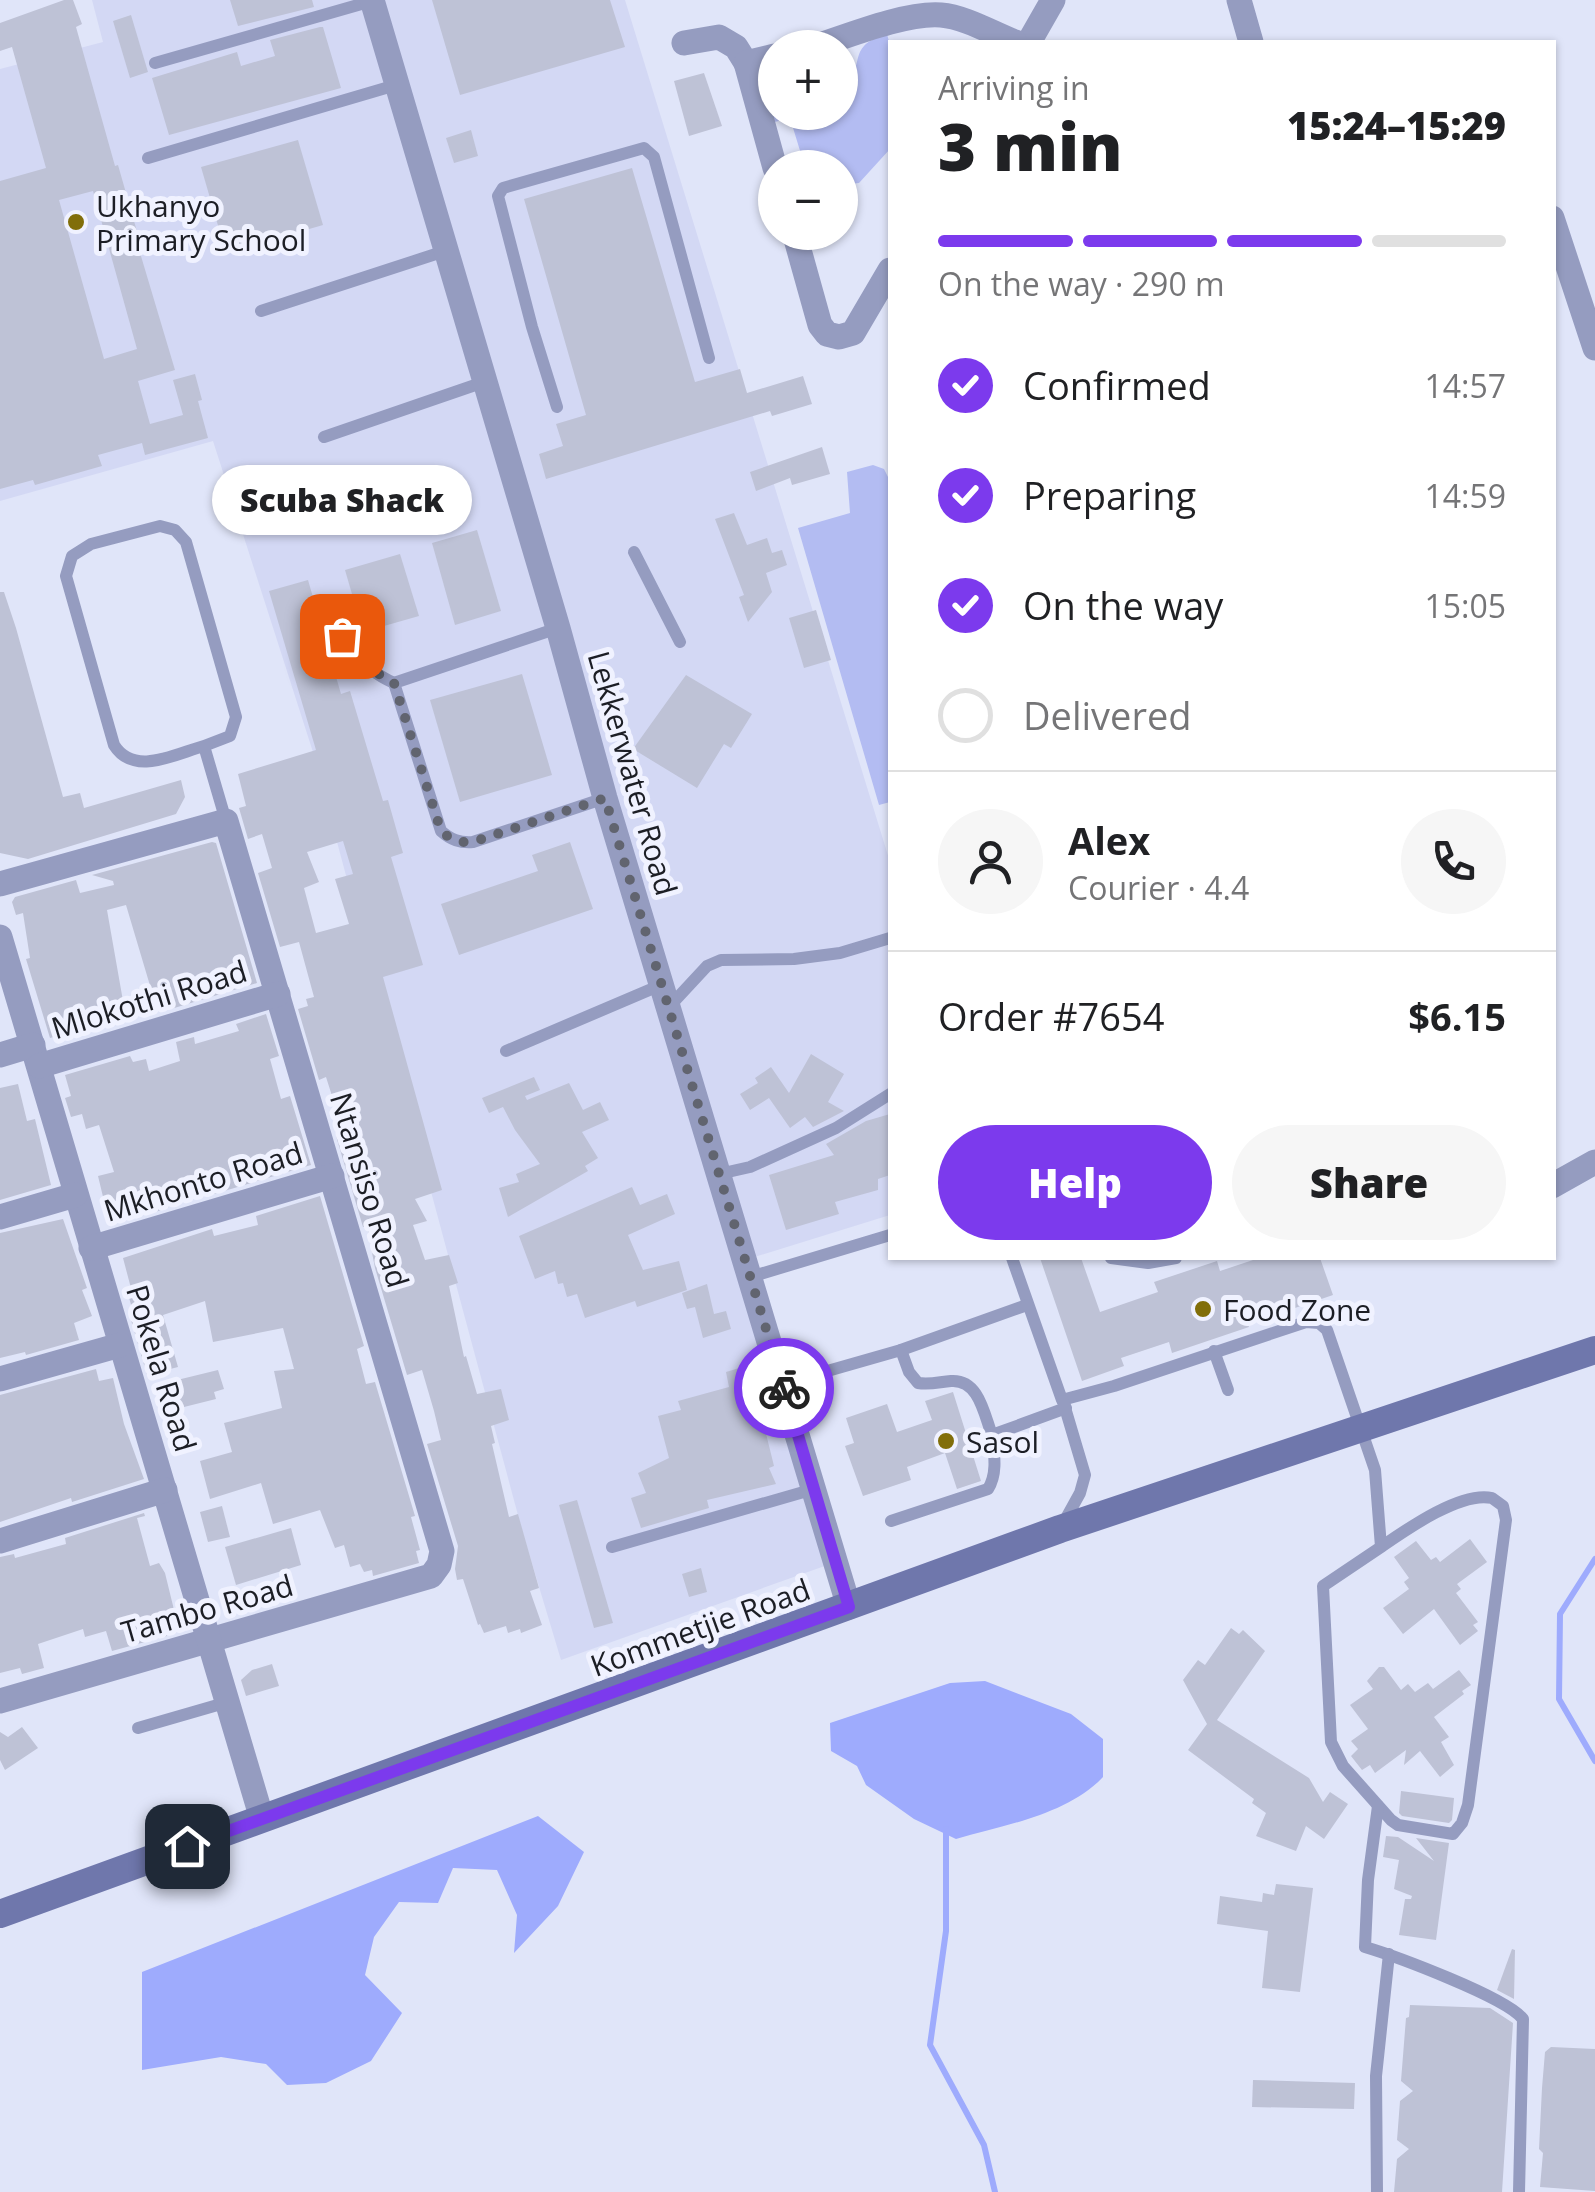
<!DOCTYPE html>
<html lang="en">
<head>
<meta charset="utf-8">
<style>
	:root { --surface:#fff; --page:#f6f6f6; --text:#202124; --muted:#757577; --line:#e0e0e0; --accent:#7c3aed }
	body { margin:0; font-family:"Open Sans",sans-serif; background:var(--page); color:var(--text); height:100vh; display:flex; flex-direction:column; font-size:38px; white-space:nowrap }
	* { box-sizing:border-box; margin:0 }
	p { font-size:32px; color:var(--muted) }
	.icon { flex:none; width:55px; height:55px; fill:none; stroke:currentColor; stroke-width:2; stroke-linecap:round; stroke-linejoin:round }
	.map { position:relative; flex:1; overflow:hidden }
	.panel { position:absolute; left:888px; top:40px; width:668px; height:1220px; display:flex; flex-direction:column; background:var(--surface); border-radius:0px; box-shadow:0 2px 8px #0004 }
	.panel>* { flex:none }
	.fabs { position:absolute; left:758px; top:30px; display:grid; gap:20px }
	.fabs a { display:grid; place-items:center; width:100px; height:100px; border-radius:50%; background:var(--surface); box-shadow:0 2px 8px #0004; font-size:50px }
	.pin { position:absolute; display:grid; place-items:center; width:85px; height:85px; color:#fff; margin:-42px; border-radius:20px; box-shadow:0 5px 15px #0006 }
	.courier { position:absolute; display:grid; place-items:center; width:100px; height:100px; margin:-50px; border:8px solid #7c3aed; border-radius:50%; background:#fff; color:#222; box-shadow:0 2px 12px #0007 }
	.bubble { position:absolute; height:70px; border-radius:35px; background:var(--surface); box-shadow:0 2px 8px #0004; font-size:32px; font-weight:800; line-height:70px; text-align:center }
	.overview em { font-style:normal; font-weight:800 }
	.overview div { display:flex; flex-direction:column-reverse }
	.overview { display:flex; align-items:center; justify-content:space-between; height:170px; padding:0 50px }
	h1 { font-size:65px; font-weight:800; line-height:75px }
	.bar { display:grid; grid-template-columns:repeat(4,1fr); gap:15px 10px; align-content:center; height:120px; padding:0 50px }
	.bar i { height:12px; border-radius:8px; background:var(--line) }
	.bar .on { background:var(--accent) }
	.bar p { grid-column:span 4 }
	.line { display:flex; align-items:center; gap:25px; padding:0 50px; border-top:2px solid var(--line) }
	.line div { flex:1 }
	.round { display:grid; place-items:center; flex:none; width:105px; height:105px; border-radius:52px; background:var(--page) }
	ol { padding:0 50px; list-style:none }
	li { display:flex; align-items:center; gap:30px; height:110px }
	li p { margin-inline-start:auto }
	li .icon { padding:10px; border-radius:50%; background:var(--accent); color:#fff; stroke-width:4 }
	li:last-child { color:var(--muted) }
	li i { width:55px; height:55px; border:5px solid var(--line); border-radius:50% }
	.cta { display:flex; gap:20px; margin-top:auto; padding:20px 50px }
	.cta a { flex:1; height:115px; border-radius:60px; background:var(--accent); color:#fff; font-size:40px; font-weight:800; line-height:115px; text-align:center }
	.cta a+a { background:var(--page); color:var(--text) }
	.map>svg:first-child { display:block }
	.built { fill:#d3d8f4 }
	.green { fill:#b3bcf2 }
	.water { fill:#9eabfd }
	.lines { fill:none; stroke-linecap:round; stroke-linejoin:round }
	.stream { stroke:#9eabfd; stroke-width:6 }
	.building { fill:#bec2d6; fill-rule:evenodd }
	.service { stroke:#959cc0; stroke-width:12 }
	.minor { stroke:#959cc0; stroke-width:25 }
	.secondary { stroke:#6f77ac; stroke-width:28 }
	.done { stroke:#61646f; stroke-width:10; stroke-dasharray:0 18 }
	.route { stroke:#7c3aed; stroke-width:12 }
	.poi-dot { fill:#816e0a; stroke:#f0f2ff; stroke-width:4 }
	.labels { text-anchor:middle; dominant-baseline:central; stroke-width:10; stroke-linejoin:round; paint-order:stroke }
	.poi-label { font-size:30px; fill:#1c1e25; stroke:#f0f2ff; text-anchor:start }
	.street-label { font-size:30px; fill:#1c1e25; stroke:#f0f2ff }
</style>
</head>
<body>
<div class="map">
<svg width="1595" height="2192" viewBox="0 0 1595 2192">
	<rect width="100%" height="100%" fill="#e0e5f9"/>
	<polygon class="built" points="92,0 625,0 890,862 890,1215 745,1260 836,1562 561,1660 522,1530 312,749 213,441 0,501 0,69 103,42"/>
	<g class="green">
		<path d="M887 34 890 45V149L859 183 840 185V168L805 167 790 118 771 123 759 80 764 69 775 66V112H840V88C870 68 842 47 887 34Z"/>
		<polygon points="873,465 884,469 890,481 890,802 879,805 798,528 850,513 847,472"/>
	</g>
	<g class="water">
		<path d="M985 1681 1071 1714 1103 1739V1777C1067 1815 1004 1825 956 1839L914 1819 866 1785 857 1766 831 1751 830 1723 950 1683Z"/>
		<polygon points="538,1816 584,1852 558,1906 514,1953 517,1915 497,1870 453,1868 438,1903 399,1902 374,1937 365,1975 402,2013 371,2061 326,2083 287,2085 266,2064 221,2057 142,2070 142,1972"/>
	</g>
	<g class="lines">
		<g class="stream">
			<polyline points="1595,1559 1560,1614 1559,1699 1595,1761"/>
			<polyline points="946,1829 946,1931 930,2045 984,2145 995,2192"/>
		</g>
	</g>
	<g class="building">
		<path d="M64 0H73L82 24 76 27 115 166 118 165 138 235 135 236 175 370 138 381 150 424 183 415 173 380 195 374 202 400 198 401 208 438 145 455 142 443 98 455 102 466 35 485 33 480 0 489V181L46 168 12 47 0 51V23ZM93 191 137 349 104 359 59 200Z"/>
		<polygon points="230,0 312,0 314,7 238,26"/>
		<polygon points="432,0 610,0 625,47 460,95"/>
		<polygon points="131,15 148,72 130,78 113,21"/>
		<polygon points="320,27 323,27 341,88 169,135 152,78 237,52 241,66 275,56 270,40"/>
		<polygon points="704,73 722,126 689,136 674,81"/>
		<polygon points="471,130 478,156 454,163 446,138"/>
		<polygon points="298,140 323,225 226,253 201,167"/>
		<polygon points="632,168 695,382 740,369 747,393 803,376 812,404 772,416 770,411 546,479 539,454 563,446 556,424 586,415 524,199"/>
		<polygon points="822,447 830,474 792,485 790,478 756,491 750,472"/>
		<polygon points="734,513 747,545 767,538 772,553 782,550 787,565 766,573 772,592 748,622 739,597 744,595 715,519"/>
		<polygon points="477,530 501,611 455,625 432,543"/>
		<polygon points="400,554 419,616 363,632 345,570"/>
		<path d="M308 580 341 694 350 691 383 801 388 800 403 853 391 857 423 965 383 977 442 1190 415 1199 427 1221 413 1225 425 1260 449 1255 458 1283 449 1286 464 1357 466 1356 477 1394 501 1389 509 1420 491 1426 495 1443 492 1444 509 1517 518 1514 539 1588 530 1591 542 1625 521 1633 520 1629 508 1633 506 1626 484 1633 480 1624 478 1625 463 1579 457 1580 455 1569 458 1546 427 1444 441 1440 434 1411 422 1370 407 1375 375 1268 367 1227H363L336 1136 354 1129 343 1096 333 1099 326 1077 319 1080 298 1009 308 1006 306 999 314 997 299 942 280 947 258 873 272 868 262 834 248 839 239 808 246 806 238 774 316 750 269 591ZM343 841 353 874 335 879 349 924 316 933 304 888 319 882 307 852Z"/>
		<polygon points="0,592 4,592 16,628 63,797 80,793 84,808 181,780 185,797 176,814 28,859 0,853"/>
		<polygon points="816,610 831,660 804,668 789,618"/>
		<polygon points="522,674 552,775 460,802 430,700"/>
		<polygon points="686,675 752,714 731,748 724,744 697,788 633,749"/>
		<polygon points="212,842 216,843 257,983 171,1009 167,994 154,999 126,905 107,910 126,1018 50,1038 26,959 30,958 23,913 16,915 12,902 15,897 76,880 80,893 114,885 113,881 92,875"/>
		<polygon points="570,842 593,909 459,955 441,904 538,871 532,855"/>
		<polygon points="266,1014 279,1056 270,1059 281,1099 290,1096 311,1165 211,1195 210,1192 150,1214 148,1207 124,1214 121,1202 105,1205 98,1176 114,1172 99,1125 86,1129 82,1114 71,1117 65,1098 71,1096 65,1075 130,1056 133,1062 146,1059 149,1071 180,1061 176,1042 194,1037 195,1044 239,1031 236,1024"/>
		<polygon points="811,1054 844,1074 828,1102 844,1111 813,1127 805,1117 790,1128 769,1098 750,1110 740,1094 758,1083 755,1078 771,1067 789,1093"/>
		<polygon points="534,1077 540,1090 525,1096 527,1100 569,1083 583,1110 600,1102 609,1120 582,1132 598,1158 585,1166 588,1171 508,1217 499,1188 519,1182 516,1174 540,1164 515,1130 503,1107 489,1113 482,1098"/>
		<polygon points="18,1084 27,1121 35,1119 51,1185 0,1200 0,1088"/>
		<polygon points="890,1114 890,1175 878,1179 878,1190 835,1202 839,1214 786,1230 769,1175 834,1155 826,1144 866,1121"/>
		<polygon points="632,1187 640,1205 667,1194 675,1214 628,1235 643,1270 679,1261 687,1290 637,1307 635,1301 585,1318 577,1294 567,1297 563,1283 558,1284 555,1271 535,1279 519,1236"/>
		<polygon points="320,1196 364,1346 357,1349 366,1384 375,1382 415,1516 411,1517 420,1550 416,1551 419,1563 373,1576 372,1570 364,1572 360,1564 350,1567 344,1545 335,1548 320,1510 273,1524 261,1483 210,1499 200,1461 232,1452 224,1423 282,1408 274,1371 294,1369 283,1328 213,1342 205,1301 163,1315 178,1367 147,1375 131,1320 135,1319 128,1294 132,1292 123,1258 212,1229 214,1236 258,1225 256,1216"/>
		<polygon points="63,1219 87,1288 82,1290 92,1316 74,1323 79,1340 26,1355 25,1352 0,1358 0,1233"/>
		<polygon points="1040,1258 1081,1258 1100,1312 1158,1292 1154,1282 1217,1261 1220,1271 1259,1258 1320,1258 1333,1295 1295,1308 1291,1298 1244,1314 1249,1327 1172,1353 1169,1342 1121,1358 1124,1366 1082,1381"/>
		<polygon points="707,1284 714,1314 726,1311 731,1329 703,1338 695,1307 687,1309 682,1293"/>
		<polygon points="749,1365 774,1466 769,1468 776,1484 707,1500 709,1508 641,1528 631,1498 646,1493 638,1473 669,1458 658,1416 681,1410 678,1401 729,1387 726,1372"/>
		<polygon points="96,1369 99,1381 113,1378 124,1424 144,1479 72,1502 71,1498 0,1522 0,1395"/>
		<polygon points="218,1370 224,1389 214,1392 216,1399 176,1409 169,1382"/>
		<polygon points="953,1392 981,1481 957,1489 945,1453 907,1467 911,1480 863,1496 845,1446 854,1443 846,1418 887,1404 897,1432 932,1420 925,1401"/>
		<polygon points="577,1500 613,1623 594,1628 559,1505"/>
		<polygon points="222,1506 230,1537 208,1542 200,1512"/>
		<polygon points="144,1513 145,1516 137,1518 150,1566 159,1563 165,1573 176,1618 165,1621 167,1636 112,1651 106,1631 85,1637 83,1629 38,1644 44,1668 22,1674 20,1668 0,1673 0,1557 14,1554 15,1558 66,1544 65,1538"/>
		<polygon points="291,1528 301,1565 236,1585 225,1547"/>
		<polygon points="1470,1539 1487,1562 1457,1584 1461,1589 1456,1593 1478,1622 1473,1625 1478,1631 1460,1645 1434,1609 1403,1634 1383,1608 1409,1589 1404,1582 1409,1578 1394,1557 1416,1541 1431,1560 1436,1557 1440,1562"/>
		<polygon points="701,1568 707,1592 689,1597 682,1574"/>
		<polygon points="1231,1628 1239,1634 1243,1630 1265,1651 1217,1720 1309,1778 1323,1802 1330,1792 1348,1804 1324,1839 1306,1826 1296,1851 1256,1836 1266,1813 1252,1803 1254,1799 1188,1750 1207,1724 1183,1680 1198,1660 1205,1665"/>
		<polygon points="272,1664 279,1686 246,1696 241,1680 252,1670"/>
		<polygon points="1379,1667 1384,1667 1401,1690 1408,1684 1415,1692 1428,1683 1433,1689 1459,1670 1471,1685 1462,1691 1464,1694 1434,1717 1449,1737 1441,1742 1454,1765 1440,1777 1420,1751 1404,1765 1406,1750 1375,1773 1370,1765 1362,1770 1351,1756 1358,1749 1351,1741 1368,1729 1350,1705 1373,1689 1367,1681"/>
		<polygon points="22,1727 38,1748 5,1770 0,1760 0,1732 8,1737"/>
		<polygon points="1401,1791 1454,1798 1452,1820 1449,1823 1402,1816 1399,1813"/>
		<polygon points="1386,1836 1398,1837 1434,1861 1416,1838 1449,1843 1436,1940 1399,1935 1405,1899 1411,1899 1412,1896 1394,1889 1399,1860 1383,1857"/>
		<polygon points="1276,1884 1313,1888 1300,1992 1262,1988 1268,1931 1217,1924 1220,1896 1262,1902 1263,1893 1274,1895"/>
		<polygon points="1512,1949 1515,1950 1514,1999 1497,1990"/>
		<polygon points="1410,2005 1490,2008 1513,2023 1502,2192 1394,2192 1397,2159 1409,2149 1397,2140 1400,2101 1413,2091 1401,2081 1406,2018 1409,2017"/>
		<polygon points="1551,2047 1595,2049 1595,2191 1540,2187 1543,2153 1539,2149 1542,2088 1545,2052"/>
		<polygon points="1253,2080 1355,2083 1354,2109 1252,2107"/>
	</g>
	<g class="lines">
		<g class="service">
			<polyline points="155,63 372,1"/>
			<polyline points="148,158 396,85"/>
			<polyline points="261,311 445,251"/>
			<polyline points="557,407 532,327 498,196 503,188 644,148 654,157 709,358"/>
			<polyline points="324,437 484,382"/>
			<polyline points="634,552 680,642"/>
			<path d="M333 601C343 639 356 666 394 683"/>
			<path d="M558 628 394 683 441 831C451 840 460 843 473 842L605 798"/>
			<path d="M204 746 230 736 236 717 186 542 175 530 160 526 91 544 72 556 66 576 114 745C134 777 175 754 204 746L226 821"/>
			<polyline points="668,1008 707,966 721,960 794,959 840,953 890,938"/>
			<polyline points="506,1051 661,985"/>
			<polyline points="719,1174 750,1167 836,1128 890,1094"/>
			<path d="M1012 1258 1062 1400 1114 1386 1306 1322 1319 1323 1327 1330 1375 1470 1381 1547 1323 1586 1331 1742 1343 1766 1391 1820 1398 1825 1453 1834 1462 1823 1468 1805 1506 1520 1503 1506 1492 1498C1461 1491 1407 1529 1381 1547"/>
			<polyline points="1111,1258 1148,1263 1176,1258"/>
			<polyline points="750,1277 890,1235"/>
			<path d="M901 1350 909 1372 918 1383C930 1385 939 1382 951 1381 979 1379 984 1414 992 1435L1066 1408"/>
			<polyline points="1214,1351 1228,1390"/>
			<polyline points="782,1384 901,1350 1027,1305"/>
			<polyline points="1063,1401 1085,1475 1080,1493 1064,1522"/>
			<path d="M891 1521 988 1489C998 1473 994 1453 992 1435"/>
			<polyline points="612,1547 814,1489"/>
			<polyline points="138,1728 228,1702"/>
			<path d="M1378 1806 1368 1880 1365 1947C1395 1956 1506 1997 1523 2019L1519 2192"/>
			<polyline points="1377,2192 1376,2076 1389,1954"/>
		</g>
		<g class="minor">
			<polyline points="372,0 558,628 605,798 849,1607"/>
			<polyline points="1239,0 1251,42"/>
			<polyline points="1029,42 1053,0"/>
			<polyline points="684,43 719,37 736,47 746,63"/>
			<path d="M811 48C845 37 906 12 941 15 965 17 992 33 1015 42"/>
			<polyline points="775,56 746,63 775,168"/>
			<polyline points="1552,218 1595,348"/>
			<polyline points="794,232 820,325 827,334 839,337 853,333 890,270"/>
			<polyline points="0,884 226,821 442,1551 439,1565 431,1576 0,1701"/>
			<polyline points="0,937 262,1819"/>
			<polyline points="0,1055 33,1045"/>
			<polyline points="39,1066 278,994"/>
			<polyline points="1552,1186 1595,1162"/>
			<polyline points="0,1217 75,1195"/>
			<polyline points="91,1248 332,1176"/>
			<polyline points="0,1379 120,1345"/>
			<polyline points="0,1541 165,1490"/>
		</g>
		<polyline class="secondary" points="0,1914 1060,1529 1595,1350"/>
	</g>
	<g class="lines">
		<path class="done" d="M342 636 367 667 394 683 441 831C451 840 460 843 473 842L605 798 784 1388"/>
		<polyline class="route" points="187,1846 849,1607 784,1388"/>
	</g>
	<g class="poi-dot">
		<circle cx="76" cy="222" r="10"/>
		<circle cx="1203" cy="1309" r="10"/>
		<circle cx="946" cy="1441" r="10"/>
	</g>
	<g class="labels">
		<g class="poi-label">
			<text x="96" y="205">Ukhanyo<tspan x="96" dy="34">Primary School</tspan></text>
			<text x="1223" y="1309">Food Zone</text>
			<text x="966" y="1441">Sasol</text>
		</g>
		<g class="street-label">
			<text transform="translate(633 773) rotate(74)">Lekkerwater Road</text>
			<text transform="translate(149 999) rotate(-17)">Mlokothi Road</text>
			<text transform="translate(203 1181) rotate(-17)">Mkhonto Road</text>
			<text transform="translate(370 1190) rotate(73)">Ntansiso Road</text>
			<text transform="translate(162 1368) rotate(73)">Pokela Road</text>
			<text transform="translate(207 1608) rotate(-16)">Tambo Road</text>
			<text transform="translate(700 1627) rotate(-20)">Kommetjie Road</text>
		</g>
	</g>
</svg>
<div class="fabs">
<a>+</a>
<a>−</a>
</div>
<div class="pin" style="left:342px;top:636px;background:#ea580c"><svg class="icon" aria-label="bag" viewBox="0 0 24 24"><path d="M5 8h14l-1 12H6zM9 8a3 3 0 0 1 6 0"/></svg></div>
<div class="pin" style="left:187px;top:1846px;background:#1f2937"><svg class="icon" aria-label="home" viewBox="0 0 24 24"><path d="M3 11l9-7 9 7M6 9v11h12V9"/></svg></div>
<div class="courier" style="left:784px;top:1388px"><svg class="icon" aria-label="bike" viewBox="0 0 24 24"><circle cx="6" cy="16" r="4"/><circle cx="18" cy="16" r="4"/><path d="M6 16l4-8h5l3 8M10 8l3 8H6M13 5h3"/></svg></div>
<div class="bubble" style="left:212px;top:465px;width:260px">Scuba Shack</div>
<section class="panel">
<div class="overview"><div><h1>3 min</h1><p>Arriving in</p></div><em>15:24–15:29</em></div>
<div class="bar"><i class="on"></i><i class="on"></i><i class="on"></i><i></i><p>On the way · 290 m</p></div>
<ol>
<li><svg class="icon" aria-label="check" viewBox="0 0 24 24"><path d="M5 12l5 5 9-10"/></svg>Confirmed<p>14:57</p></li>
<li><svg class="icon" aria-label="check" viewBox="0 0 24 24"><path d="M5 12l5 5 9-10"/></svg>Preparing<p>14:59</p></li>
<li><svg class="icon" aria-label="check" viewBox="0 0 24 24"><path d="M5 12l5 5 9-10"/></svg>On the way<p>15:05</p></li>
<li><i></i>Delivered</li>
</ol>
<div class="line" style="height:180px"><a class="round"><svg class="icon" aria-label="person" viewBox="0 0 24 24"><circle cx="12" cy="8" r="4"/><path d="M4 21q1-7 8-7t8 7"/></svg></a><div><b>Alex</b><p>Courier · 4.4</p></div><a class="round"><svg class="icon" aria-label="phone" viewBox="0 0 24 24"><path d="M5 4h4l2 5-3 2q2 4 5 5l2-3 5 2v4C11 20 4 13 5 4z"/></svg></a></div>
<div class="line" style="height:130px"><div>Order #7654</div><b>$6.15</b></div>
<div class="cta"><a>Help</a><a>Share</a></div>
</section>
</div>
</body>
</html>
